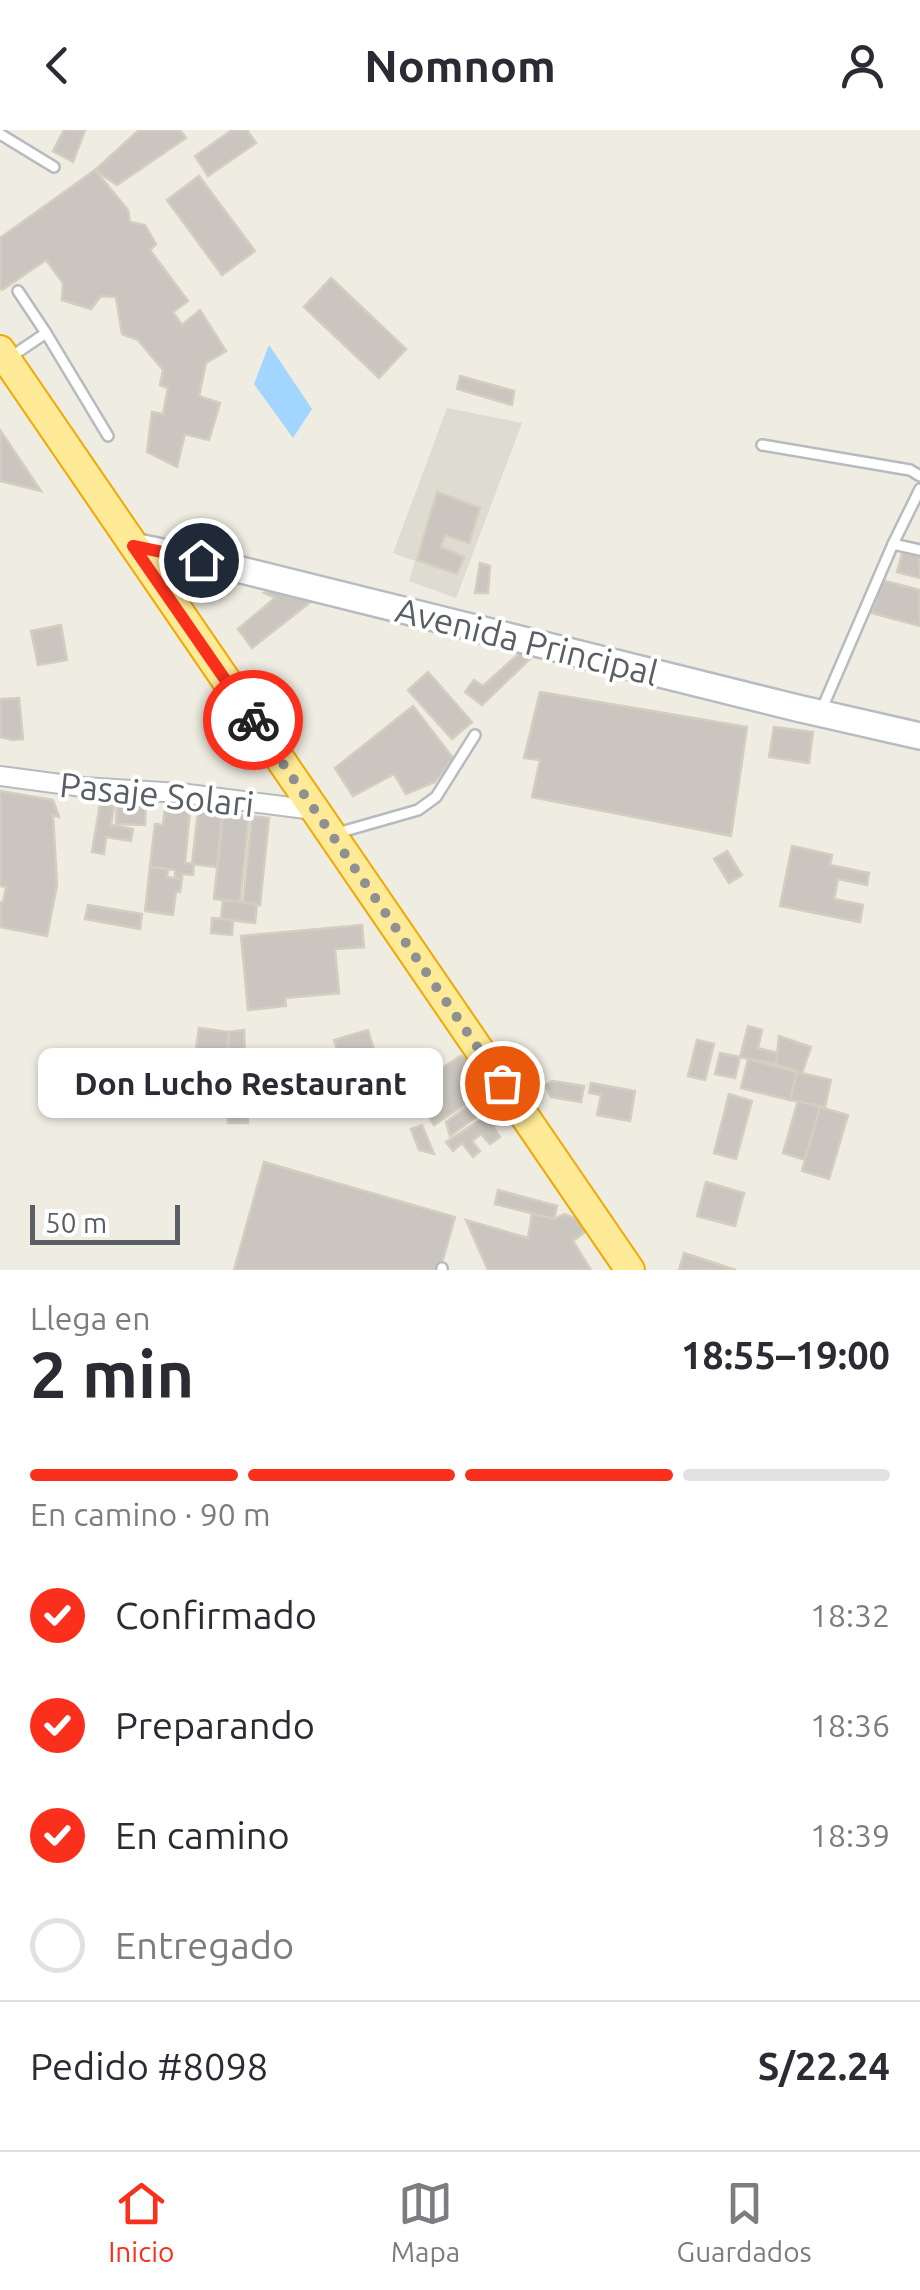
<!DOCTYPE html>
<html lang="es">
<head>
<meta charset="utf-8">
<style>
	:root { --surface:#fff; --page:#f2f2f3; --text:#2b2b33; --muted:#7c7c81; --line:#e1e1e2; --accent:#fb301c }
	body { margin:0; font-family:Ubuntu,sans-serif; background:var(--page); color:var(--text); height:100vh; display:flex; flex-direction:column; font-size:38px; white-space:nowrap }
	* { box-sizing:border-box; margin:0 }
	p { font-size:32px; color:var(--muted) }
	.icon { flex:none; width:55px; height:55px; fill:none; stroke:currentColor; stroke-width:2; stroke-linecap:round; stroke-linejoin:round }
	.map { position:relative; height:1140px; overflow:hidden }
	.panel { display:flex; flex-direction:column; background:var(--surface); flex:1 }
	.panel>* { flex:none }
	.scale { position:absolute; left:30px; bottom:25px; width:150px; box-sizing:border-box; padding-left:10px; border:5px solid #5a5f65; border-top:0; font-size:28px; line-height:35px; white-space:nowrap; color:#5a5f65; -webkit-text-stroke:8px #fff; paint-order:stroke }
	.pin { position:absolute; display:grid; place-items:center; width:85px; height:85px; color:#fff; margin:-42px; border:5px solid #fff; border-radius:50%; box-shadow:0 2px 10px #0007 }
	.courier { position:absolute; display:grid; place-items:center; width:100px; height:100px; margin:-50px; border:8px solid #fb301c; border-radius:50%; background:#fff; color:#222; box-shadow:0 2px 12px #0007 }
	.bubble { position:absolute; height:70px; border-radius:15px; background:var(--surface); box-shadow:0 2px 8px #0004; font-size:32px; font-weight:600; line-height:70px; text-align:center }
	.head em { font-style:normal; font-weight:600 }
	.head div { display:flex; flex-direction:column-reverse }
	.head { display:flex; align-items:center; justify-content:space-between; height:170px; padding:0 30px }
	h1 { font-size:65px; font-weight:600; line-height:75px }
	.bar { display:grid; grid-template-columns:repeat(4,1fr); gap:15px 10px; align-content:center; height:120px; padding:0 30px }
	.bar i { height:12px; border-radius:8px; background:var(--line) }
	.bar .active { background:var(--accent) }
	.bar p { grid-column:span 4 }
	.line { display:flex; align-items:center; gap:25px; padding:0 30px; border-top:2px solid var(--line) }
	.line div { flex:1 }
	ol { padding:0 30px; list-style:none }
	li { display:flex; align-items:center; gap:30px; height:110px }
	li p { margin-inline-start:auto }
	li .icon { padding:10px; border-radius:50%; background:var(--accent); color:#fff; stroke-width:4 }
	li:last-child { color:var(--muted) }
	li i { width:55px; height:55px; border:5px solid var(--line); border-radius:50% }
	header { display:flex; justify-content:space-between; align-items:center; height:130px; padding:0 30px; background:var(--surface); font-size:45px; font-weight:600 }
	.tabs { display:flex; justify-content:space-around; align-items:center; height:140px; border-top:2px solid var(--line); background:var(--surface); font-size:28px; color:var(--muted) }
	.tabs a { display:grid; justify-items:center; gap:5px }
	.tabs .active { color:var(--accent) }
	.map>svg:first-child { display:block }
	.education { fill:#dedbd1 }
	.water { fill:#a2d5ff }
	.building { fill:#cac6bf; stroke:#d4cec0; stroke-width:2.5 }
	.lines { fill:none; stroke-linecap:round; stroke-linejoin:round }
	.service-casing { stroke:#b7bbc0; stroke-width:14 }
	.minor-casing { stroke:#b7bbc0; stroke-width:22 }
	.secondary-casing { stroke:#b8bcc2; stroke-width:30 }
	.trunk-casing { stroke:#f1a800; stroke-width:32 }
	.service { stroke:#fff; stroke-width:9 }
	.minor { stroke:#fff; stroke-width:18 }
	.secondary { stroke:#fff; stroke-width:25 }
	.trunk { stroke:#ffea98; stroke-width:28 }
	.done { stroke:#8e9091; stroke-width:10; stroke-dasharray:0 18 }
	.route { stroke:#fb301c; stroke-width:12 }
	.labels { text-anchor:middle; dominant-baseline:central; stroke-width:8; stroke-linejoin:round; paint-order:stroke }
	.street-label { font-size:35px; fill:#5a5f65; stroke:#fff }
</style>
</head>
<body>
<header><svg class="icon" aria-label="back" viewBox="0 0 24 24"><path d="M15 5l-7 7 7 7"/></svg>Nomnom<svg class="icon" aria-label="person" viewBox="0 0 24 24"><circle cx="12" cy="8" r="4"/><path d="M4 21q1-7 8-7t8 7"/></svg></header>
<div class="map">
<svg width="920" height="1140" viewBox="0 0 920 1140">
	<rect width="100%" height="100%" fill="#efece2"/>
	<polygon class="education" points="447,278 522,293 456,468 409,451 415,431 393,423"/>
	<polygon class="water" points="269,215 312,279 293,308 254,254"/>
	<g class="building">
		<polygon points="64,0 85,0 73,32 53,21"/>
		<polygon points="139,0 180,0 186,8 117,55 95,40"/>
		<polygon points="232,0 247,0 256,13 208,46 195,26"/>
		<polygon points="95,40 128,80 130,92 145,95 156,114 150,120 188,171 173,182 182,195 200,180 226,221 206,233 199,266 220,273 209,310 185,304 177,337 147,322 152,282 163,284 168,258 160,255 163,240 138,210 122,204 116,167 101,166 91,179 62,170 63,153 46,130 2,160 0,157 0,108"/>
		<polygon points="199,46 255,121 222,145 167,70"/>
		<polygon points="331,148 406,219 379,248 304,177"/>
		<polygon points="460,246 514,261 512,275 457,259"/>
		<polygon points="0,300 41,361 0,351"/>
		<polygon points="437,362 480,378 469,413 445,405 441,417 464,427 457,444 417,430"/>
		<polygon points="903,420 920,424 920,448 897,442"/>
		<polygon points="480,433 490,436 488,463 475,463"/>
		<polygon points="881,450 920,460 920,496 872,483"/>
		<polygon points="278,456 318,466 252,518 238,499 275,468 264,463"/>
		<polygon points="61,495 67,530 38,535 31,501"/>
		<polygon points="525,518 532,527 482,575 465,562 474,550 483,556"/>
		<polygon points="428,542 472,592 452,609 408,560"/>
		<polygon points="540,562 747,597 731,706 532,667 540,630 524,628"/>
		<polygon points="19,568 23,609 12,610 0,607 0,569"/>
		<polygon points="413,576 453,628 435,652 406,664 394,644 353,666 335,638"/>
		<polygon points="774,597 813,602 809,633 769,627"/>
		<polygon points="0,661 53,670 59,687 53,685 57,755 47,806 0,797 0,772 3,772 6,757 0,756"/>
		<polygon points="117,668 146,669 145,695 116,694"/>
		<polygon points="100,674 114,676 111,695 133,699 131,711 106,707 104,724 92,722"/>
		<polygon points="165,677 190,680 185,733 194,734 193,745 182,744 182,749 175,748 175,740 150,737 155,694 163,695"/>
		<polygon points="198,681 223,683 217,737 192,734"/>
		<polygon points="223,683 249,686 240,772 214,769"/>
		<polygon points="252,686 269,688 260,775 243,773"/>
		<polygon points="792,716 832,725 830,735 869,743 867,755 838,749 834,769 863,775 860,792 780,776"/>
		<polygon points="727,721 742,745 729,753 714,729"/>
		<polygon points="150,737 168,739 167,747 182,749 180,762 176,761 173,785 145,781"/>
		<polygon points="223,770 257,774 255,793 221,789"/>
		<polygon points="88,775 142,784 140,799 85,789"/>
		<polygon points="212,788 233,790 232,805 211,803"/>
		<polygon points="362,795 364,817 335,819 339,863 285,868 286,876 248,880 241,806"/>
		<polygon points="748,896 762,900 758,918 778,923 776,934 740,927"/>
		<polygon points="199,898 229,902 218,986 188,974"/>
		<polygon points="244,900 248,993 228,993 229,902"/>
		<polygon points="368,900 382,947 341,959 333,935 341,932 334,910"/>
		<polygon points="779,906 811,917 802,943 776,934"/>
		<polygon points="697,910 714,914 705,950 688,946"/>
		<polygon points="720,923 740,927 735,948 715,944"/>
		<polygon points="460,926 471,929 482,941 476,951 482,963 434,995 410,960"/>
		<polygon points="748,929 797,942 790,970 741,958"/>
		<polygon points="797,942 831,950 825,977 790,970"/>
		<polygon points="406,944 420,975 399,984 385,953"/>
		<polygon points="552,951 584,956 581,972 551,967 545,955"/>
		<polygon points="591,953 635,961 630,991 597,985 601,965 589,963"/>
		<polygon points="729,964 752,971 736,1029 714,1023"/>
		<polygon points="479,968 487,979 450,1006 446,992"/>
		<polygon points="798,971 820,977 805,1030 783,1023"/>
		<polygon points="820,977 848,985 829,1049 802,1041"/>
		<polygon points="494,981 501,990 493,997 500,1007 490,1014 481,1004 472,1011 480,1021 473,1027 462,1013 453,1021 446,1012"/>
		<polygon points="422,995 434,1024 419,1020 411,999"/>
		<polygon points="264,1032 455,1087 440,1140 234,1140"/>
		<polygon points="706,1052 744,1063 735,1096 697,1086"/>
		<polygon points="498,1060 557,1076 554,1089 495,1074"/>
		<polygon points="532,1084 554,1089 565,1084 593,1096 573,1111 591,1140 488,1140 466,1090 528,1108"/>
		<polygon points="684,1123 736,1140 679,1140"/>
	</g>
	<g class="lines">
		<defs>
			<g id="service">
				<polyline points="0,4 54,37"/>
				<polyline points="18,161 46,203 108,306"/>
				<polyline points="9,228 46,203"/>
				<polyline points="762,315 910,340 920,346"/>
				<polyline points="893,414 920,420"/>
				<polyline points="821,581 893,414 920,359"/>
				<polyline points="334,704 418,680 436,667 475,605"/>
				<polyline points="442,1140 442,1138"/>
			</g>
			<polyline id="minor" points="0,646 83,657 180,663 314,680"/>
			<polyline id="secondary" points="133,416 201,430 797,578 920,606"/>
			<polyline id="trunk" points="0,220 630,1140"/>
		</defs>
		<use href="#service" class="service-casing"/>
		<use href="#minor" class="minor-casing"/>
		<use href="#secondary" class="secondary-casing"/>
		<use href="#trunk" class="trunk-casing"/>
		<use href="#service" class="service"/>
		<use href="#minor" class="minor"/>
		<use href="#secondary" class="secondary"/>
		<use href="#trunk" class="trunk"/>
	</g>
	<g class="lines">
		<polyline class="done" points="253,590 502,953"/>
		<polyline class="route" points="201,430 133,416 253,590"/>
	</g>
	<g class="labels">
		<g class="street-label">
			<text transform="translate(527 511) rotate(14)">Avenida Principal</text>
			<text transform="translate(157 664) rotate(6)">Pasaje Solari</text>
		</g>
	</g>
</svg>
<div class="scale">50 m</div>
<div class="pin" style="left:502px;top:953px;background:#ea580c"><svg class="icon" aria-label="bag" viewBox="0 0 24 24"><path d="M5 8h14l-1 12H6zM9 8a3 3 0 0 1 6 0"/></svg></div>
<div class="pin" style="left:201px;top:430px;background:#1f2937"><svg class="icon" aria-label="home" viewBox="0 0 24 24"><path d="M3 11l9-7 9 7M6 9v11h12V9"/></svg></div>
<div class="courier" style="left:253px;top:590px"><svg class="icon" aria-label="bike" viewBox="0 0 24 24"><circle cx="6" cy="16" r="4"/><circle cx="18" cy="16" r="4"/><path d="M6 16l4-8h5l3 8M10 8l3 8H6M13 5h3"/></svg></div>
<div class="bubble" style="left:38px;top:918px;width:405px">Don Lucho Restaurant</div>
</div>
<section class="panel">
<div class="head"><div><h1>2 min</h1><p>Llega en</p></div><em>18:55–19:00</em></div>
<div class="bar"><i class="active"></i><i class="active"></i><i class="active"></i><i></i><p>En camino · 90 m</p></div>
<ol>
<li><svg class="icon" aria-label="check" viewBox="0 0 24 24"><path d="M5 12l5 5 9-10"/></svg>Confirmado<p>18:32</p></li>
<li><svg class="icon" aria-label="check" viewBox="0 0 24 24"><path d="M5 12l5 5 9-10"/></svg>Preparando<p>18:36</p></li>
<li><svg class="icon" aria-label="check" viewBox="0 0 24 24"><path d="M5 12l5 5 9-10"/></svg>En camino<p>18:39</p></li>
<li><i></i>Entregado</li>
</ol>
<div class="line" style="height:130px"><div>Pedido #8098</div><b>S/22.24</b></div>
</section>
<nav class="tabs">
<a class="active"><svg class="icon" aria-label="home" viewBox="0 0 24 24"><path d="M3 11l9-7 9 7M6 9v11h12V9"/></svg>Inicio</a>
<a><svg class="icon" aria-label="map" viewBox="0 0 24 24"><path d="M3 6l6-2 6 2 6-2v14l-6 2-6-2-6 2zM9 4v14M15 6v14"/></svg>Mapa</a>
<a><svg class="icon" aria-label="saved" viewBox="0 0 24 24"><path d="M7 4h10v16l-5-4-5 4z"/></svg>Guardados</a>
</nav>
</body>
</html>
